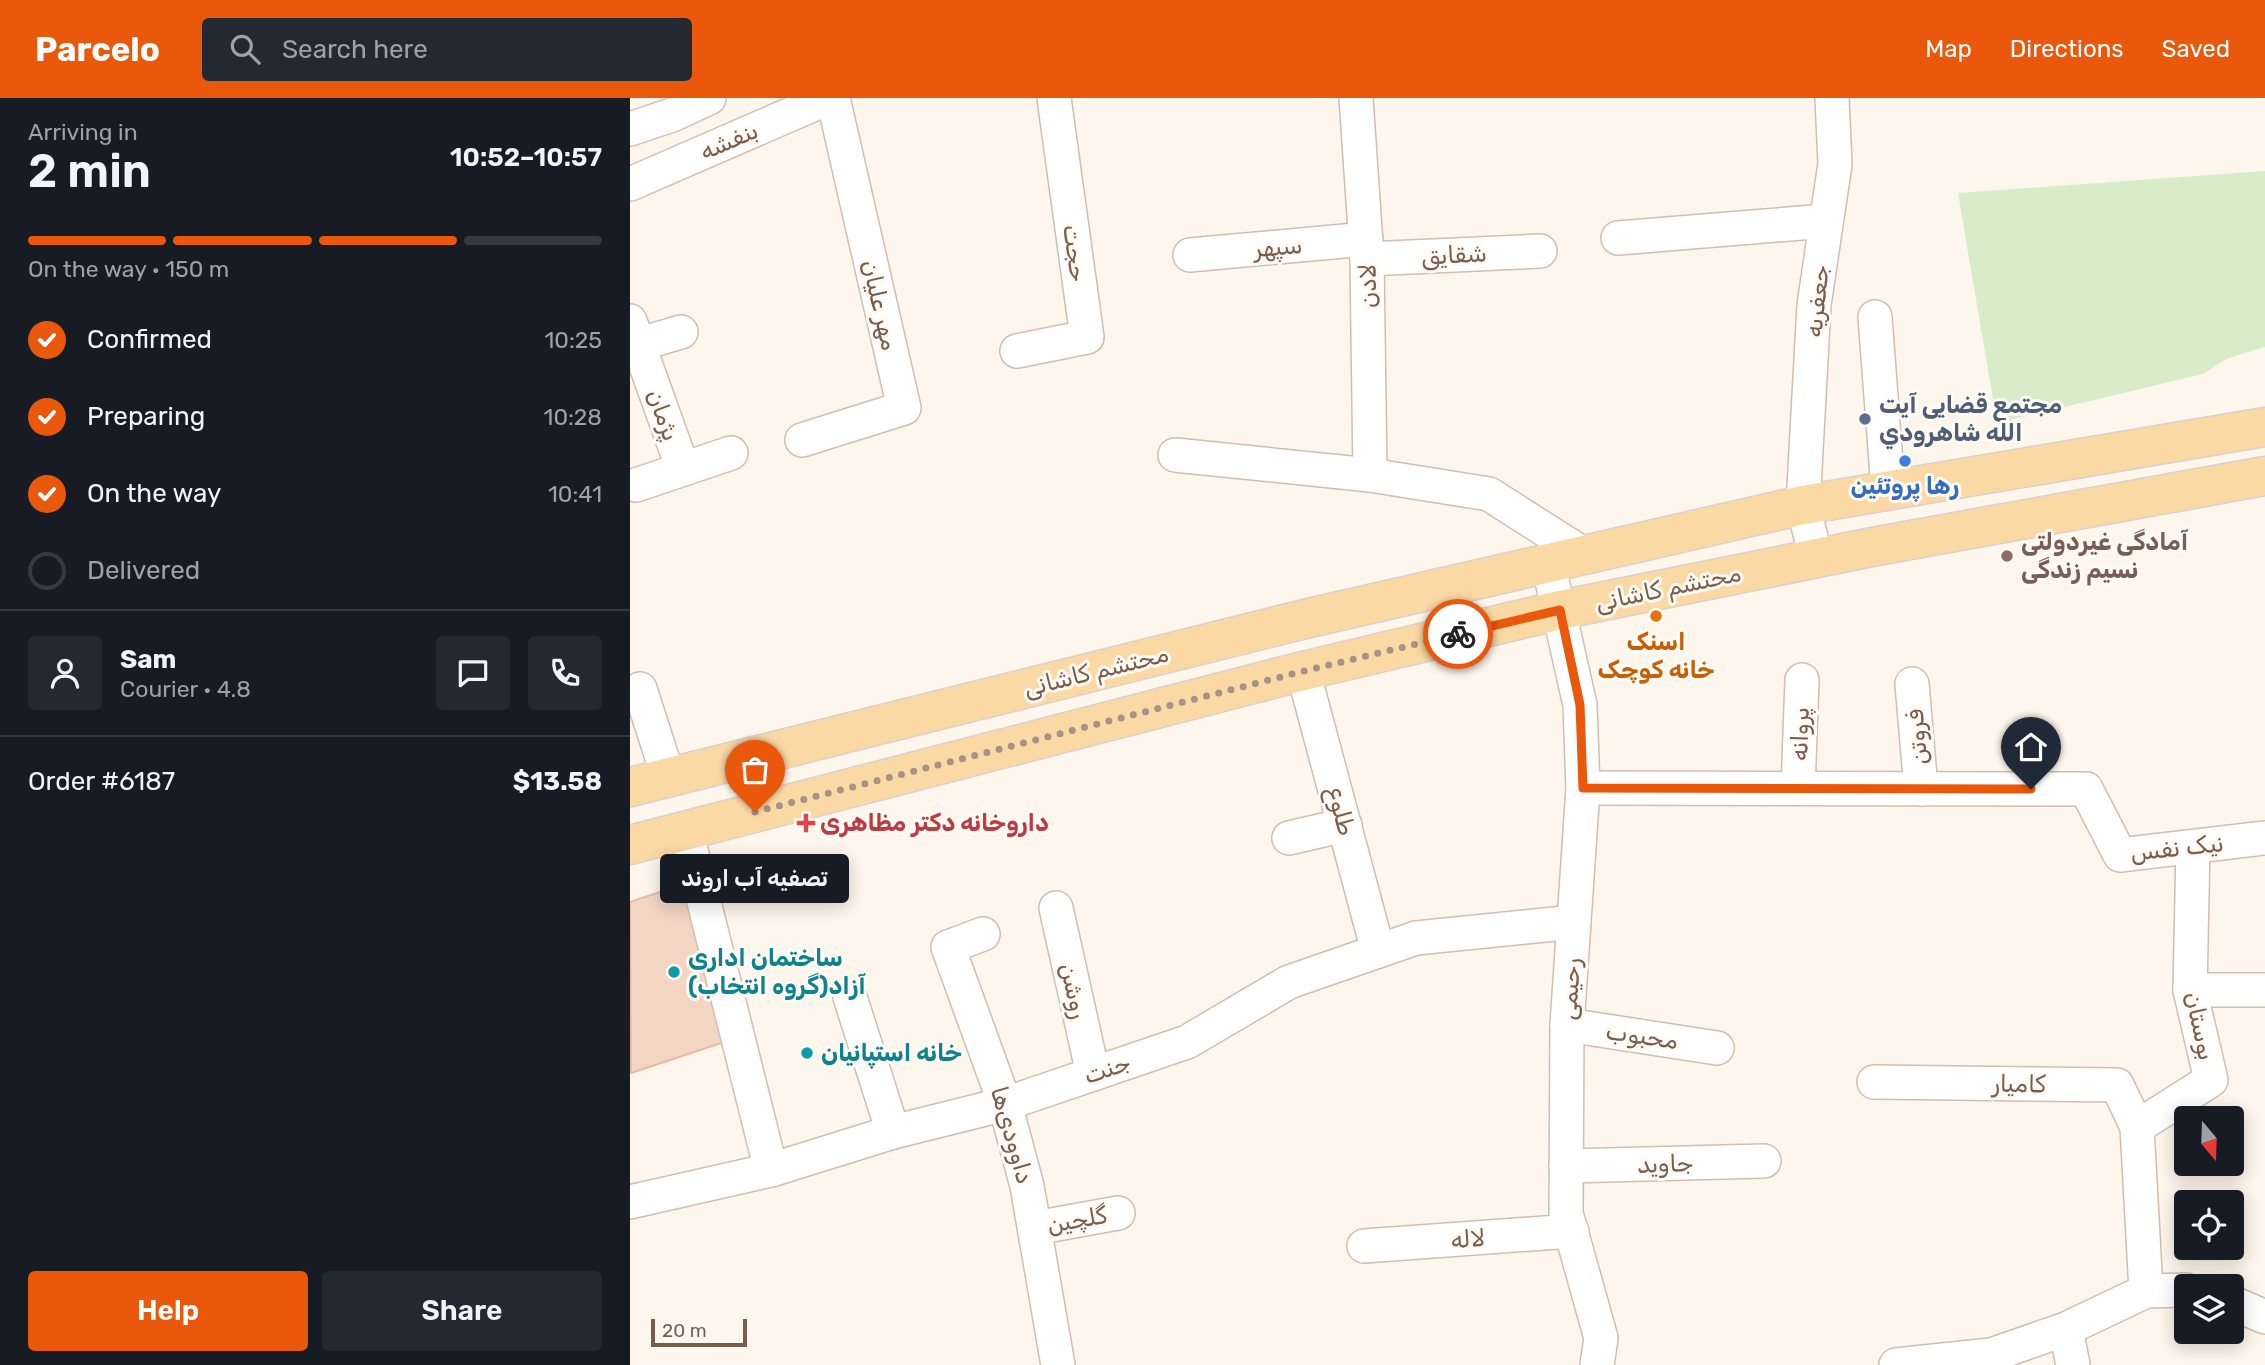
<!DOCTYPE html>
<html lang="en">
<head>
<meta charset="utf-8">
<style>
	:root { --surface:#171b24; --page:#242831; --text:#f1f3f6; --muted:#9ea1a6; --line:#363941; --accent:#ea580c }
	body { margin:0; font-family:Rubik,"Noto Naskh Arabic",sans-serif; background:var(--page); color:var(--text); height:100vh; display:flex; flex-direction:column; font-size:26px; white-space:nowrap }
	* { box-sizing:border-box; margin:0 }
	p { font-size:23px; color:var(--muted) }
	.icon { flex:none; width:38px; height:38px; fill:none; stroke:currentColor; stroke-width:2; stroke-linecap:round; stroke-linejoin:round }
	.map { position:relative; flex:1; overflow:hidden }
	.drawer { display:flex; flex-direction:column; background:var(--surface); width:630px }
	.drawer>* { flex:none }
	.needle { width:46px; rotate:161deg }
	.buttons { position:absolute; left:1544px; top:1008px; display:grid; gap:14px }
	.buttons a { display:grid; place-items:center; width:70px; height:70px; border-radius:7px; background:var(--surface); box-shadow:0 4px 18px #0003; font-size:35px }
	.scale { position:absolute; left:21px; bottom:18px; width:96px; box-sizing:border-box; padding-left:7px; border:4px solid #7a5c4d; border-top:0; font-size:19px; line-height:24px; white-space:nowrap; color:#7a5c4d; -webkit-text-stroke:5px #fffaf3; paint-order:stroke }
	.pin { position:absolute; display:grid; place-items:center; width:60px; height:60px; color:#fff; margin:-72px -30px; border-radius:50% 50% 50% 0; rotate:-45deg; box-shadow:0 0 7px #0007 }
	.pin .icon { rotate:45deg }
	.courier { position:absolute; display:grid; place-items:center; width:70px; height:70px; margin:-35px; border:5px solid #ea580c; border-radius:50%; background:#fff; color:#222; box-shadow:0 2px 9px #0007 }
	.bubble { position:absolute; height:49px; border-radius:7px; background:var(--surface); box-shadow:0 4px 18px #0003; font-size:23px; font-weight:600; line-height:49px; text-align:center }
	.overview em { font-style:normal; font-weight:600 }
	.overview div { display:flex; flex-direction:column-reverse }
	.overview { display:flex; align-items:center; justify-content:space-between; height:119px; padding:0 28px }
	h1 { font-size:46px; font-weight:600; line-height:52px }
	.bar { display:grid; grid-template-columns:repeat(4,1fr); gap:10px 7px; align-content:center; height:84px; padding:0 28px }
	.bar i { height:9px; border-radius:5px; background:var(--line) }
	.bar .on { background:var(--accent) }
	.bar p { grid-column:span 4 }
	.line { display:flex; align-items:center; gap:18px; padding:0 28px; border-top:2px solid var(--line) }
	.line div { flex:1 }
	.round { display:grid; place-items:center; flex:none; width:74px; height:74px; border-radius:7px; background:var(--page) }
	ol { padding:0 28px; list-style:none }
	li { display:flex; align-items:center; gap:21px; height:77px }
	li p { margin-inline-start:auto }
	li .icon { padding:7px; border-radius:50%; background:var(--accent); color:#fff; stroke-width:4 }
	li:last-child { color:var(--muted) }
	li i { width:38px; height:38px; border:4px solid var(--line); border-radius:50% }
	.action { display:flex; gap:14px; margin-top:auto; padding:14px 28px }
	.action a { flex:1; height:80px; border-radius:7px; background:var(--accent); color:#fff; font-size:28px; font-weight:600; line-height:80px; text-align:center }
	.action a+a { background:var(--page); color:var(--text) }
	header { display:flex; align-items:center; gap:42px; box-sizing:border-box; height:98px; padding:0 35px; background:var(--accent); color:#fff }
	header strong { font-size:33px }
	nav { display:flex; gap:38px; margin-inline-start:auto; font-size:24px }
	.search { width:490px; height:63px; background:var(--page); display:flex; align-items:center; gap:18px; box-sizing:border-box; padding:0 24px; border-radius:7px; color:var(--muted); font-size:26px }
	main { display:flex; flex:1; min-height:0 }
	.map>svg:first-child { display:block }
	.green { fill:#d8ecc9 }
	.building { fill:#f3d5c3; stroke:#e6bba3; stroke-width:2 }
	.lines { fill:none; stroke-linecap:round; stroke-linejoin:round }
	.minor-casing { stroke:#d1beb0; stroke-width:36 }
	.major-casing { stroke:#dad1cd; stroke-width:41 }
	.minor { stroke:#fff; stroke-width:33 }
	.major { stroke:#fbd9a5; stroke-width:38 }
	.done { stroke:#a89285; stroke-width:7; stroke-dasharray:0 12.6 }
	.route { stroke:#ea580c; stroke-width:9 }
	.service-dot { fill:#5c6f8a; stroke:#fffaf3; stroke-width:2.5 }
	.shop-dot { fill:#3f7fe0; stroke:#fffaf3; stroke-width:2.5 }
	.education-dot { fill:#8d6e63; stroke:#fffaf3; stroke-width:2.5 }
	.food-dot { fill:#e8710a; stroke:#fffaf3; stroke-width:2.5 }
	.health-dot { fill:#e0444e; stroke:#fffaf3; stroke-width:2.5 }
	.culture-dot { fill:#0f9aa8; stroke:#fffaf3; stroke-width:2.5 }
	.labels { text-anchor:middle; dominant-baseline:central; stroke-width:6; stroke-linejoin:round; paint-order:stroke }
	.street-label { font-size:24px; fill:#7a5c4d; stroke:#fffaf3 }
	.service-label { font-size:24px; font-weight:bold; fill:#4e5e75; stroke:#fffaf3; text-anchor:start }
	.shop-label { font-size:24px; font-weight:bold; fill:#366cbe; stroke:#fffaf3 }
	.education-label { font-size:24px; font-weight:bold; fill:#785e54; stroke:#fffaf3; text-anchor:start }
	.food-label { font-size:24px; font-weight:bold; fill:#c56008; stroke:#fffaf3 }
	.health-label { font-size:24px; font-weight:bold; fill:#be3a42; stroke:#fffaf3; text-anchor:start }
	.culture-label { font-size:24px; font-weight:bold; fill:#0d838f; stroke:#fffaf3; text-anchor:start }
</style>
</head>
<body>
<header>
<strong>Parcelo</strong>
<div class="search"><svg class="icon" aria-label="search" viewBox="0 0 24 24"><circle cx="10" cy="10" r="6"/><path d="M15 15l6 6"/></svg>Search here</div>
<nav><a>Map</a><a>Directions</a><a>Saved</a></nav>
</header>
<main>
<section class="drawer">
<div class="overview"><div><h1>2 min</h1><p>Arriving in</p></div><em>10:52–10:57</em></div>
<div class="bar"><i class="on"></i><i class="on"></i><i class="on"></i><i></i><p>On the way · 150 m</p></div>
<ol>
<li><svg class="icon" aria-label="check" viewBox="0 0 24 24"><path d="M5 12l5 5 9-10"/></svg>Confirmed<p>10:25</p></li>
<li><svg class="icon" aria-label="check" viewBox="0 0 24 24"><path d="M5 12l5 5 9-10"/></svg>Preparing<p>10:28</p></li>
<li><svg class="icon" aria-label="check" viewBox="0 0 24 24"><path d="M5 12l5 5 9-10"/></svg>On the way<p>10:41</p></li>
<li><i></i>Delivered</li>
</ol>
<div class="line" style="height:126px"><a class="round"><svg class="icon" aria-label="person" viewBox="0 0 24 24"><circle cx="12" cy="8" r="4"/><path d="M4 21q1-7 8-7t8 7"/></svg></a><div><b>Sam</b><p>Courier · 4.8</p></div><a class="round"><svg class="icon" aria-label="chat" viewBox="0 0 24 24"><path d="M4 5h16v11H9l-5 4z"/></svg></a><a class="round"><svg class="icon" aria-label="phone" viewBox="0 0 24 24"><path d="M5 4h4l2 5-3 2q2 4 5 5l2-3 5 2v4C11 20 4 13 5 4z"/></svg></a></div>
<div class="line" style="height:91px"><div>Order #6187</div><b>$13.58</b></div>
<div class="action"><a>Help</a><a>Share</a></div>
</section>
<div class="map">
<svg width="1635" height="1267" viewBox="0 0 1635 1267">
	<rect width="100%" height="100%" fill="#fdf6ec"/>
	<polygon class="green" points="1635,73 1635,249 1598,260 1573,276 1367,325 1328,95"/>
	<polygon class="building" points="44,789 72,807 106,940 1,975 0,804"/>
	<g class="lines">
		<defs>
			<g id="minor">
				<polyline points="726,0 737,161 740,377"/>
				<polyline points="0,31 42,17 79,0"/>
				<polyline points="0,86 198,0"/>
				<polyline points="988,140 1196,123"/>
				<polyline points="560,157 736,141"/>
				<polyline points="737,161 910,153"/>
				<polyline points="1245,219 1258,391"/>
				<polyline points="0,223 53,371"/>
				<polyline points="0,249 51,234"/>
				<polyline points="387,253 457,239 424,0"/>
				<polyline points="172,342 274,310 203,0"/>
				<polyline points="545,357 740,377 859,396 953,456"/>
				<polyline points="6,387 101,355"/>
				<polyline points="1186,460 1173,407 1184,207 1205,66 1202,0"/>
				<polyline points="918,465 950,607 953,690 937,927 936,1115 971,1240 967,1267"/>
				<polyline points="673,573 748,853"/>
				<polyline points="1282,586 1291,691"/>
				<polyline points="10,591 38,678"/>
				<polyline points="953,690 1456,691 1490,757 1635,740"/>
				<polyline points="1168,690 1172,582"/>
				<polyline points="56,732 141,1072"/>
				<polyline points="659,740 715,727"/>
				<polyline points="426,810 463,976"/>
				<polyline points="353,836 318,849 375,1006 397,1088 428,1267"/>
				<polyline points="1560,892 1635,892"/>
				<polyline points="220,899 263,1034"/>
				<polyline points="937,927 1087,950"/>
				<polyline points="1244,984 1487,987 1507,1029"/>
				<polyline points="936,1068 1134,1063"/>
				<polyline points="0,1104 141,1072 263,1034 375,1006 557,944 659,884 786,840 944,824"/>
				<polyline points="405,1130 488,1115"/>
				<polyline points="734,1148 942,1133"/>
				<polyline points="1516,1193 1507,1029 1581,982 1560,892 1563,749"/>
				<polyline points="1601,1204 1635,1219"/>
				<polyline points="1436,1231 1443,1267"/>
				<polyline points="1266,1267 1361,1257 1436,1231 1516,1193 1556,1192"/>
			</g>
			<g id="major">
				<polyline points="0,689 679,520 1173,407 1635,329"/>
				<polyline points="0,747 673,573 930,512 1242,449 1635,378"/>
			</g>
		</defs>
		<use href="#minor" class="minor-casing"/>
		<use href="#major" class="major-casing"/>
		<use href="#minor" class="minor"/>
		<use href="#major" class="major"/>
	</g>
	<g class="lines">
		<polyline class="done" points="125,714 674,573 828,536"/>
		<polyline class="route" points="828,536 930,512 950,607 953,690 1401,691"/>
	</g>
	<circle class="service-dot" cx="1235" cy="321" r="7"/>
	<circle class="shop-dot" cx="1275" cy="363" r="7"/>
	<circle class="education-dot" cx="1377" cy="458" r="7"/>
	<circle class="food-dot" cx="1026" cy="518" r="7"/>
	<path class="health-dot" d="M172.5 714.5h7v7h7v7h-7v7h-7v-7h-7v-7h7z"/>
	<g class="culture-dot">
		<circle cx="44" cy="874" r="7"/>
		<circle cx="177" cy="955" r="7"/>
	</g>
	<g class="labels">
		<g class="street-label">
			<text transform="translate(99 43) rotate(-23)">بنفشه</text>
			<text transform="translate(648 149) rotate(-5)">سپهر</text>
			<text transform="translate(445 155) rotate(82)">حجت</text>
			<text transform="translate(824 157) rotate(-3)">شقایق</text>
			<text transform="translate(738 188) rotate(-91)">لادن</text>
			<text transform="translate(1187 203) rotate(-84)">جعفریه</text>
			<text transform="translate(250 207) rotate(77)">مهر علیان</text>
			<text transform="translate(33 317) rotate(70)">پژمان</text>
			<text transform="translate(1038 490) rotate(-12)">محتشم کاشانی</text>
			<text transform="translate(466 573) rotate(-14)">محتشم کاشانی</text>
			<text transform="translate(1170 636) rotate(-88)">پروانه</text>
			<text transform="translate(1287 639) rotate(-95)">فروتن</text>
			<text transform="translate(711 713) rotate(75)">طلوع</text>
			<text transform="translate(1547 750) rotate(-6)">نیک نفس</text>
			<text transform="translate(940 891) rotate(-86)">رحیمی</text>
			<text transform="translate(444 893) rotate(78)">روشن</text>
			<text transform="translate(1570 928) rotate(78)">بوستان</text>
			<text transform="translate(1012 938) rotate(8)">محبوب</text>
			<text transform="translate(477 971) rotate(-19)">جنت</text>
			<text transform="translate(1389 986) rotate(1)">کامیار</text>
			<text transform="translate(382 1037) rotate(74)">داوودی‌ها</text>
			<text transform="translate(1035 1066) rotate(-2)">جاوید</text>
			<text transform="translate(447 1122) rotate(-10)">گلچین</text>
			<text transform="translate(838 1141) rotate(-4)">لاله</text>
		</g>
		<g class="service-label">
			<text x="1249" y="307">مجتمع قضایی آیت<tspan x="1249" dy="28">الله شاهرودي</tspan></text>
		</g>
		<g class="shop-label">
			<text x="1275" y="388">رها پروتئین</text>
		</g>
		<g class="education-label">
			<text x="1391" y="444">آمادگی غیردولتی<tspan x="1391" dy="28">نسیم زندگی</tspan></text>
		</g>
		<g class="food-label">
			<text x="1026" y="544">اسنک<tspan x="1026" dy="28">خانه کوچک</tspan></text>
		</g>
		<g class="health-label">
			<text x="190" y="725">داروخانه دکتر مظاهری</text>
		</g>
		<g class="culture-label">
			<text x="58" y="860">ساختمان اداری<tspan x="58" dy="28">آزاد(گروه انتخاب)</tspan></text>
			<text x="191" y="955">خانه استپانیان</text>
		</g>
	</g>
</svg>
<div class="buttons">
<a><svg class="needle" viewBox="-14 -14 28 28"><path d="M0-13l5 13h-10z" fill="#e53935"/><path d="M0 13l5-13h-10z" fill="#9ea1a6"/></svg></a>
<a><svg class="icon" aria-label="locate" viewBox="0 0 24 24"><circle cx="12" cy="12" r="6"/><path d="M12 2v4M12 18v4M2 12h4M18 12h4"/></svg></a>
<a><svg class="icon" aria-label="layers" viewBox="0 0 24 24"><path d="M12 4l9 5-9 5-9-5zM3 14l9 5 9-5"/></svg></a>
</div>
<div class="scale">20 m</div>
<div class="pin" style="left:125px;top:714px;background:#ea580c"><svg class="icon" aria-label="bag" viewBox="0 0 24 24"><path d="M5 8h14l-1 12H6zM9 8a3 3 0 0 1 6 0"/></svg></div>
<div class="pin" style="left:1401px;top:691px;background:#1f2937"><svg class="icon" aria-label="home" viewBox="0 0 24 24"><path d="M3 11l9-7 9 7M6 9v11h12V9"/></svg></div>
<div class="courier" style="left:828px;top:536px"><svg class="icon" aria-label="bike" viewBox="0 0 24 24"><circle cx="6" cy="16" r="4"/><circle cx="18" cy="16" r="4"/><path d="M6 16l4-8h5l3 8M10 8l3 8H6M13 5h3"/></svg></div>
<div class="bubble" style="left:30px;top:756px;width:189px">تصفیه آب اروند</div>
</div>
</main>
</body>
</html>
